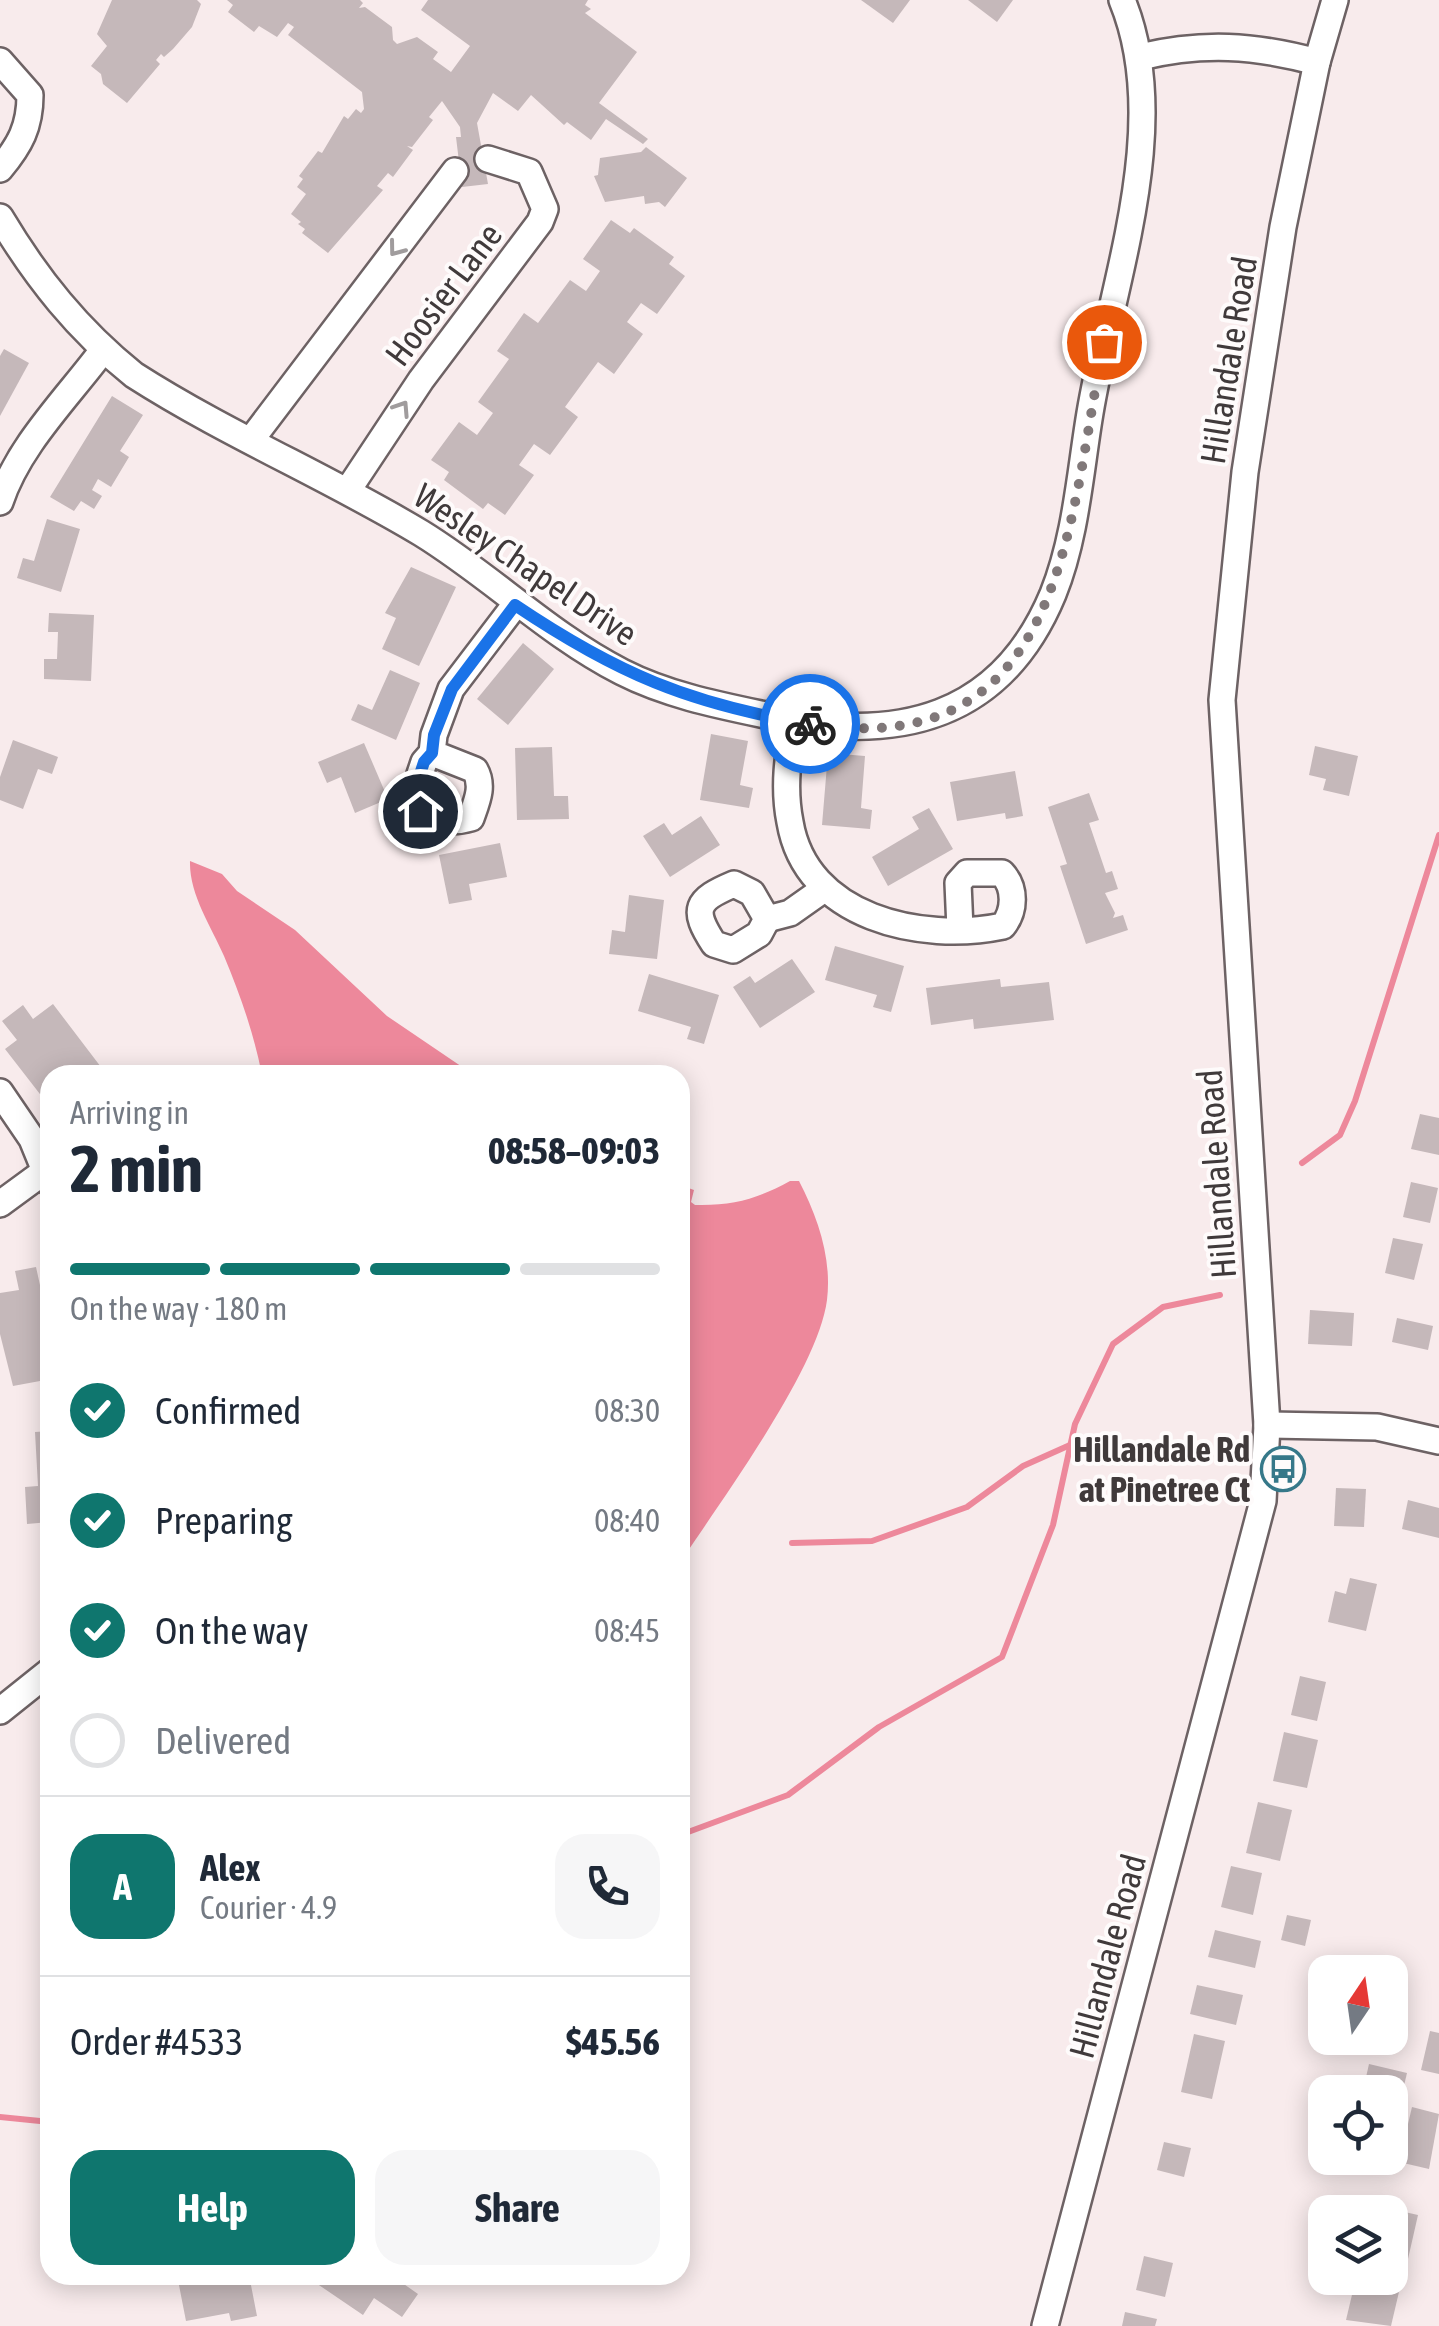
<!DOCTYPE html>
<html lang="en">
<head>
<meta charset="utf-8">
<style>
	:root { --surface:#fff; --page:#f6f6f7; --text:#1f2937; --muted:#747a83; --line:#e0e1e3; --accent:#0f766e }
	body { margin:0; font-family:"Asap Condensed",sans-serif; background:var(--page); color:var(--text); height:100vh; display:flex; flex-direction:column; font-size:38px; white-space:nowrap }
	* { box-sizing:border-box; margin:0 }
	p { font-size:32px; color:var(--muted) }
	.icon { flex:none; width:55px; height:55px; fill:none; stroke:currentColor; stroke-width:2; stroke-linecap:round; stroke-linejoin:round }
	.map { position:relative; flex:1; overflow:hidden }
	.panel { position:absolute; left:40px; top:1065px; width:650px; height:1220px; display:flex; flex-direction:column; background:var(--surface); border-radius:30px; box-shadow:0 5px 25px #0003 }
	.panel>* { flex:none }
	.needle { width:65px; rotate:13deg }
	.fabs { position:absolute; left:1308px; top:1955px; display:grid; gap:20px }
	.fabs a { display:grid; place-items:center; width:100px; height:100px; border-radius:20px; background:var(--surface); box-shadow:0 5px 25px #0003; font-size:50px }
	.pin { position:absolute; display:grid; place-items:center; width:85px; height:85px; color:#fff; margin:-42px; border:5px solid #fff; border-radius:50%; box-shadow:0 2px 10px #0007 }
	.courier { position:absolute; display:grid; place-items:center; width:100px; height:100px; margin:-50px; border:8px solid #1a73e8; border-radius:50%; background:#fff; color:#222; box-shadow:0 2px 12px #0007 }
	.headline em { font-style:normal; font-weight:700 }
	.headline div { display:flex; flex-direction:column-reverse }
	.headline { display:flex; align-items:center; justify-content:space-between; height:170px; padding:0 30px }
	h1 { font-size:65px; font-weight:700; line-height:75px }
	.bar { display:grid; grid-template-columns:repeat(4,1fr); gap:15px 10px; align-content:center; height:120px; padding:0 30px }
	.bar i { height:12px; border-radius:8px; background:var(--line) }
	.bar .active { background:var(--accent) }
	.bar p { grid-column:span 4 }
	.line { display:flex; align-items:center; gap:25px; padding:0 30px; border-top:2px solid var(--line) }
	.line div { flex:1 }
	.round { display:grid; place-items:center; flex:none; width:105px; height:105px; border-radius:30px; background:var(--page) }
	ol { padding:0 30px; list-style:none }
	li { display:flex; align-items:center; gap:30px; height:110px }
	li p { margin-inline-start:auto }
	li .icon { padding:10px; border-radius:50%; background:var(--accent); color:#fff; stroke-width:4 }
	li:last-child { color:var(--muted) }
	li i { width:55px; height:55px; border:5px solid var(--line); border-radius:50% }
	.button { display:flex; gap:20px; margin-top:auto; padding:20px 30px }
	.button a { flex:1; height:115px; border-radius:30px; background:var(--accent); color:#fff; font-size:40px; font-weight:700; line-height:115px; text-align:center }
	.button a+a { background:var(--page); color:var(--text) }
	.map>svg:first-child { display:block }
	.water { fill:#ed889b }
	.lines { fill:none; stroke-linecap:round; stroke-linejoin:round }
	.stream { stroke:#ed889b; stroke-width:6 }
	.building { fill:#c5b8ba }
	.minor-casing { stroke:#6d6264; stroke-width:30 }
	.minor { stroke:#fff; stroke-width:25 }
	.oneway { stroke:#a09c9d }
	.done { stroke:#807879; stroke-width:10; stroke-dasharray:0 18 }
	.route { stroke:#1a73e8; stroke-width:12 }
	.labels { text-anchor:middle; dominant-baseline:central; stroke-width:8; stroke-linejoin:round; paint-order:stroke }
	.street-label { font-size:35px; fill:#403a3b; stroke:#fefbfb }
	.poi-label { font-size:35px; font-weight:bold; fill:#403a3b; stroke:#fefbfb; text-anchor:end }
</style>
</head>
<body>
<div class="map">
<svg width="1439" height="2326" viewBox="0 0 1439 2326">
	<rect width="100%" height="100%" fill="#f8ebec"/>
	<g class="water">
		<path d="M190 861 222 874 237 891 295 930 387 1016 474 1075H262C254 1034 240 994 224 956 211 926 189 894 190 861Z"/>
		<path d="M790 1181H799C818 1218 832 1258 827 1300 818 1370 721 1500 680 1563V1185L694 1190 691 1202 695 1205C733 1206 757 1199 790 1181Z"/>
	</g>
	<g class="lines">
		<g class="stream">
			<polyline points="1302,1163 1340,1135 1355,1101 1439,835"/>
			<polyline points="792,1543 872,1541 967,1507 1023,1466 1070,1445"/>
			<polyline points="680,1835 788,1795 879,1727 1002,1657 1053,1525 1075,1424 1113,1344 1163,1307 1220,1295"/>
			<polyline points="0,2117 50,2122"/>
		</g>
	</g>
	<g class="building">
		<polygon points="112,0 197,0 201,4 192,27 173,49 164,57 161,54 156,60 160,64 127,103 103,84 101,74 91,66 107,46 97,34"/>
		<polygon points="227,0 360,0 363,3 359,8 365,7 392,27 393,40 397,44 417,37 438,52 433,59 451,72 470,46 421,10 428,0 588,0 585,5 591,9 585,13 637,52 599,103 648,139 643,144 606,119 591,140 567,122 564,125 531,95 518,111 493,93 477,123 488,184 462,187 456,137 461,137 460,127 442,101 429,117 433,120 412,147 407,146 413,150 393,177 388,173 377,186 383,190 328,253 302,233 305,229 298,224 301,222 291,214 306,194 297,187 303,179 299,176 318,151 322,153 344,116 348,119 356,109 361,113 364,109 362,92 288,35 294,27 288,23 277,37 259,26 254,32 228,12 233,5"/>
		<polygon points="861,0 910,0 893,23"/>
		<polygon points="968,0 1013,0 997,22"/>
		<polygon points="646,147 687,178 665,207 659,202 645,204 644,196 605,202 594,176 598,175 600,158 641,152"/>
		<polygon points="611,220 630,233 634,228 674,257 669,264 685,276 657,314 641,303 627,322 643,334 614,374 598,362 565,407 578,417 550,455 534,444 519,465 534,475 505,515 488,503 483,509 444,480 449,472 431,460 459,422 477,435 493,413 478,402 509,359 497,351 524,313 538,323 570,280 586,291 600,271 583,259"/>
		<polygon points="4,349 29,363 0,416 0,356"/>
		<polygon points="112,396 143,415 120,451 129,457 111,487 98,479 92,490 102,496 94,509 81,501 74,511 50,497"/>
		<polygon points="47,519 80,529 61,592 17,578 23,558 34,561"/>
		<polygon points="411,567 456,587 419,666 382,649 396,618 385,613"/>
		<polygon points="49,613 94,615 91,681 44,679 44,659 57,659 58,632 48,632"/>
		<polygon points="523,643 554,669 508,725 477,699"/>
		<polygon points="390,670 420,683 396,740 351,720 358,704 372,710"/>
		<polygon points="711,734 748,741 740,785 753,788 749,808 700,800"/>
		<polygon points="13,740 58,757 52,774 38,769 23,809 0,800 0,777"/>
		<polygon points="364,743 388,799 355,813 341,777 327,783 318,762"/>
		<polygon points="1315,746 1358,756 1349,796 1323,790 1326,779 1309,775"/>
		<polygon points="552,747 554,796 568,796 569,819 517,820 515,748"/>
		<polygon points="828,753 865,756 861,808 872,810 870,829 822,825"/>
		<polygon points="1015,771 1023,816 1006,819 1005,813 957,821 950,782"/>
		<polygon points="1089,793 1099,820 1089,823 1106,873 1112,871 1118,889 1105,893 1115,913 1113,918 1123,915 1128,930 1086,944 1060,866 1067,864 1048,807"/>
		<polygon points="929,808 953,849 888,886 872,857 919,829 912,817"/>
		<polygon points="701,816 720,845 670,877 643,836 664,823 672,835"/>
		<polygon points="500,843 507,877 469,884 472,900 449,904 439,855"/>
		<polygon points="629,895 664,900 657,959 609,954 612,930 625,932"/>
		<polygon points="835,946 904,966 891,1012 873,1007 877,995 825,980"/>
		<polygon points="792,959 815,992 760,1028 733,987 750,976 755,983"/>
		<polygon points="649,974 719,995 704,1044 687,1039 691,1027 638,1011"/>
		<polygon points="1000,979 1001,987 1049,982 1054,1020 974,1029 973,1019 931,1025 926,988"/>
		<polygon points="53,1004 107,1075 50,1075 50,1107 5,1049 17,1040 2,1021 23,1005 33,1019"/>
		<polygon points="1420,1114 1439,1118 1439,1155 1411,1149"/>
		<polygon points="1411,1182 1438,1188 1430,1223 1403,1217"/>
		<polygon points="1393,1238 1423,1244 1414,1280 1385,1273"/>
		<polygon points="36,1267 40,1285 50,1283 50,1394 42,1396 40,1381 13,1386 0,1334 0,1293 19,1290 15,1271"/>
		<polygon points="1310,1310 1354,1313 1352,1346 1308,1344"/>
		<polygon points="1397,1318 1433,1326 1428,1350 1392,1342"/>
		<polygon points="50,1431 50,1522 27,1524 25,1487 38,1486 35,1432"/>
		<polygon points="1336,1488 1366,1489 1364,1527 1334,1526"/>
		<polygon points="1408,1500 1439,1508 1439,1538 1402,1529"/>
		<polygon points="1350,1578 1377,1584 1366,1631 1328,1622 1335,1591 1346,1594"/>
		<polygon points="1300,1676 1326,1682 1317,1721 1291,1715"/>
		<polygon points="1284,1732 1318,1740 1307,1788 1273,1781"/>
		<polygon points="1258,1802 1292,1810 1280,1861 1246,1853"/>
		<polygon points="1231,1866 1262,1873 1253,1915 1221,1907"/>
		<polygon points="1287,1915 1311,1920 1305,1946 1281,1940"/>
		<polygon points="1215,1930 1261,1941 1255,1968 1208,1957"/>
		<polygon points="1197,1985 1243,1995 1236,2025 1190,2014"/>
		<polygon points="1430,2031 1439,2033 1439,2074 1421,2070"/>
		<polygon points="1194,2034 1225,2041 1212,2099 1181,2092"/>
		<polygon points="1369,2064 1407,2073 1402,2094 1364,2086"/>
		<polygon points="1412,2107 1439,2114 1429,2169 1399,2162"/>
		<polygon points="1164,2142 1191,2148 1184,2177 1157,2170"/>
		<polygon points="1378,2206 1418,2215 1408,2259 1390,2255 1390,2212 1377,2212"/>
		<polygon points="1144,2256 1173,2263 1165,2297 1136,2290"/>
		<polygon points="177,2275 249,2275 257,2316 231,2321 229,2313 186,2321"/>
		<polygon points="317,2275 391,2275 418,2294 402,2317 374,2298 363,2315 313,2281"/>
		<polygon points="1356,2278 1402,2279 1391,2326 1346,2320"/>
		<polygon points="1125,2312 1157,2319 1155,2326 1122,2326"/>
	</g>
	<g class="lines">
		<defs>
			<g id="minor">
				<path d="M1140 57C1203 42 1254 45 1317 62"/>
				<path d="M0 61 30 95C30 127 20 145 0 169"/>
				<path d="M0 217C37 279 78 330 134 375 226 434 328 477 421 533 491 576 548 634 622 672 669 696 723 706 775 717 897 743 1001 719 1053 594 1076 537 1080 473 1090 413 1111 285 1174 126 1122 0"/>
				<polyline points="251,440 455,171"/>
				<polyline points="348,490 421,380 540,222 545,209 529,172 488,159"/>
				<path d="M0 502C18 446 68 397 103 350"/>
				<path d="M794 721C788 755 783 787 790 822 806 918 921 943 1003 926 1015 911 1016 888 1002 873H967L958 883 960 929"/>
				<path d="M432 753 475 770C484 786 477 801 471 818 451 824 438 820 420 811L413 795 424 762 432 753 434 735 451 689 515 605"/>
				<path d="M734 884 752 893 767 919 759 934 733 950 714 944C691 909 696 900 734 884Z"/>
				<polyline points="767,919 790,913 824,889"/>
				<polyline points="0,1092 32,1139 50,1183"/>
				<polyline points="0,1204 45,1171"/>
				<polyline points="1267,1425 1377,1427 1439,1441"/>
				<polyline points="0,1711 50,1671"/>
				<polyline points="1045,2326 1263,1501 1267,1425 1222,700 1245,472 1283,227 1317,62 1335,0"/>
			</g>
		</defs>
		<use href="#minor" class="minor-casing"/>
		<use href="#minor" class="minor"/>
	</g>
	<defs><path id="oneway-chevron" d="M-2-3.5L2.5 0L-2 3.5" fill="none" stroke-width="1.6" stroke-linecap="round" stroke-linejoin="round" transform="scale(2.5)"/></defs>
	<g class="oneway">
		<use href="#oneway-chevron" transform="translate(396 249) rotate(127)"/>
		<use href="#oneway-chevron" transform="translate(402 408) rotate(-57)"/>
	</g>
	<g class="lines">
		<path class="done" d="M810 724C1067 764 1068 521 1104 342"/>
		<path class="route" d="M420 811 413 796 424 762 432 753 434 735 452 689 515 605C616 673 689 704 810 724"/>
	</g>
	<defs>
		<symbol id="bus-ring" viewBox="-11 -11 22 22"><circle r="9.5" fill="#fefbfb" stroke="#367889" stroke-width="1.5"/><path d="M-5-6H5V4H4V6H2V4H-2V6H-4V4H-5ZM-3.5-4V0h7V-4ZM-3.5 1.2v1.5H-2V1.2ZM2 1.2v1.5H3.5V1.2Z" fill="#367889"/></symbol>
	</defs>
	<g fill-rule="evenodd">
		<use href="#bus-ring" x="1258" y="1444" width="50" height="50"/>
	</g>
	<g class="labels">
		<g class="street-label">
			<text transform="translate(443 294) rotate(-53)">Hoosier Lane</text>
			<text transform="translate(1228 360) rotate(-81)">Hillandale Road</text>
			<text transform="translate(526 564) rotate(34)">Wesley Chapel Drive</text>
			<text transform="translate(1216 1174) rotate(-94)">Hillandale Road</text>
			<text transform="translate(1107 1956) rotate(-75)">Hillandale Road</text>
		</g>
		<g class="poi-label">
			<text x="1250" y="1449">Hillandale Rd<tspan x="1250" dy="40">at Pinetree Ct</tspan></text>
		</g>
	</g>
</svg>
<div class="fabs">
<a><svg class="needle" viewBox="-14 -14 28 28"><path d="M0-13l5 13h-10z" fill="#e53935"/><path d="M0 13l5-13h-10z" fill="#747a83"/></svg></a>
<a><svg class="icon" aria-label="locate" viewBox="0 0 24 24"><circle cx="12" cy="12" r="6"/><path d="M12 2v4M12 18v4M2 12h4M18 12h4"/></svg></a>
<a><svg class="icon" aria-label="layers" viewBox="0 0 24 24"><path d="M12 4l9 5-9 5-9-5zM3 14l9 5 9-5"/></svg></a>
</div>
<div class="pin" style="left:1104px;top:342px;background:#ea580c"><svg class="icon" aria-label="bag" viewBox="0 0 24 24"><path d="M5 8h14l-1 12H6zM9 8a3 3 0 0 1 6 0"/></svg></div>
<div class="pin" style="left:420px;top:811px;background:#1f2937"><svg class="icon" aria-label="home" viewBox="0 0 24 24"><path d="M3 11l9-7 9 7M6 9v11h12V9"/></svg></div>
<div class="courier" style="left:810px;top:724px"><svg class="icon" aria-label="bike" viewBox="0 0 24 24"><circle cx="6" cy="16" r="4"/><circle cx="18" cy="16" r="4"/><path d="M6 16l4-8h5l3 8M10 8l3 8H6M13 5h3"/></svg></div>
<section class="panel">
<div class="headline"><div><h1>2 min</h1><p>Arriving in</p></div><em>08:58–09:03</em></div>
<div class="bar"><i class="active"></i><i class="active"></i><i class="active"></i><i></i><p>On the way · 180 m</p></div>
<ol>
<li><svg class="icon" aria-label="check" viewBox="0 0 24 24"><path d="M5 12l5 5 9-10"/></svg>Confirmed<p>08:30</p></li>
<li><svg class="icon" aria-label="check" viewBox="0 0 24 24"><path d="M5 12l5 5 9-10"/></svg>Preparing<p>08:40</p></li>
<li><svg class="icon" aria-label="check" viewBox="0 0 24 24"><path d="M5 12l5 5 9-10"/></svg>On the way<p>08:45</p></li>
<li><i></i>Delivered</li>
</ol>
<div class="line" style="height:180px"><b class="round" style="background:var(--accent);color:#fff">A</b><div><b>Alex</b><p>Courier · 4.9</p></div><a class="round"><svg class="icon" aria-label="phone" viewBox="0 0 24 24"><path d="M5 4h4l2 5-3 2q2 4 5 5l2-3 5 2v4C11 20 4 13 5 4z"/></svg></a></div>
<div class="line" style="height:130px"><div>Order #4533</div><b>$45.56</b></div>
<div class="button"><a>Help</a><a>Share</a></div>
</section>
</div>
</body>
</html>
